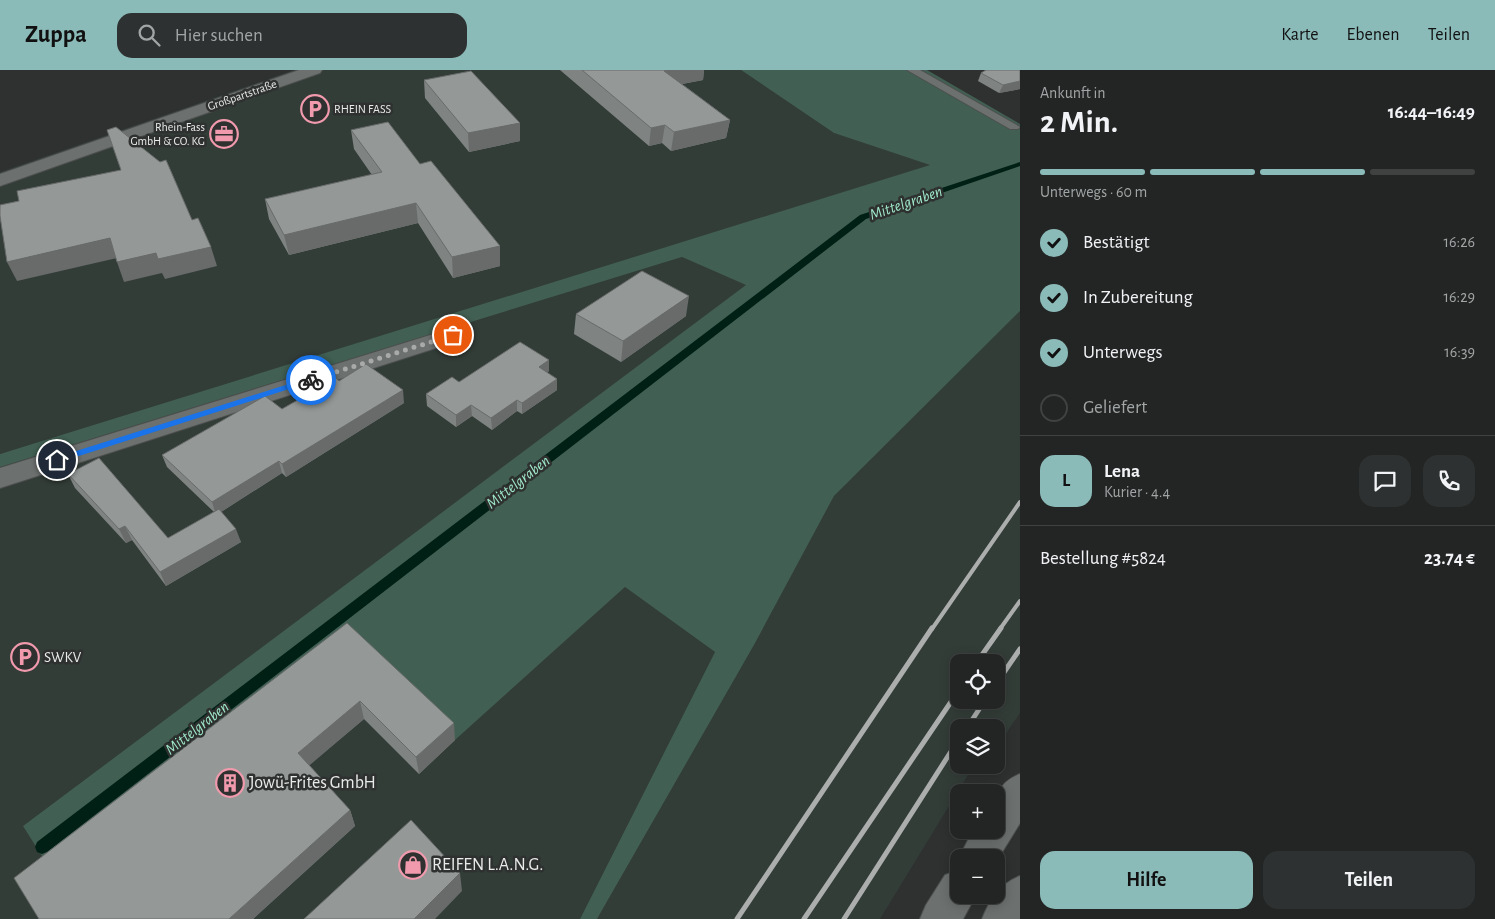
<!DOCTYPE html>
<html lang="de">
<head>
<meta charset="utf-8">
<style>
	:root { --surface:#222524; --page:#2e3131; --text:#f1f3f6; --muted:#a2a5a6; --line:#3f4241; --accent:#8bbbb9 }
	body { margin:0; font-family:"Alegreya Sans",sans-serif; background:var(--page); color:var(--text); height:100vh; display:flex; flex-direction:column; font-size:19px; white-space:nowrap }
	* { box-sizing:border-box; margin:0 }
	p { font-size:16px; color:var(--muted) }
	.icon { flex:none; width:28px; height:28px; fill:none; stroke:currentColor; stroke-width:2; stroke-linecap:round; stroke-linejoin:round }
	.map { position:relative; flex:1; overflow:hidden }
	.sheet { display:flex; flex-direction:column; background:var(--surface); width:475px }
	.sheet>* { flex:none }
	.buttons { position:absolute; left:950px; top:584px; display:grid; gap:10px }
	.buttons a { display:grid; place-items:center; width:55px; height:55px; border-radius:10px; background:var(--surface); box-shadow:0 2px 12px #0003,0 0 0 1px var(--line); font-size:25px }
	.pin { position:absolute; display:grid; place-items:center; width:42px; height:42px; color:#fff; margin:-21px; border:2px solid #fff; border-radius:50%; box-shadow:0 1px 5px #0007 }
	.courier { position:absolute; display:grid; place-items:center; width:50px; height:50px; margin:-25px; border:4px solid #1a73e8; border-radius:50%; background:#fff; color:#222; box-shadow:0 1px 6px #0007 }
	.overview em { font-style:normal; font-weight:700 }
	.overview div { display:flex; flex-direction:column-reverse }
	.overview { display:flex; align-items:center; justify-content:space-between; height:85px; padding:0 20px }
	h1 { font-size:32px; font-weight:700; line-height:38px }
	.bar { display:grid; grid-template-columns:repeat(4,1fr); gap:8px 5px; align-content:center; height:60px; padding:0 20px }
	.bar i { height:6px; border-radius:4px; background:var(--line) }
	.bar .current { background:var(--accent) }
	.bar p { grid-column:span 4 }
	.line { display:flex; align-items:center; gap:12px; padding:0 20px; border-top:1px solid var(--line) }
	.line div { flex:1 }
	.round { display:grid; place-items:center; flex:none; width:52px; height:52px; border-radius:15px; background:var(--page) }
	ol { padding:0 20px; list-style:none }
	li { display:flex; align-items:center; gap:15px; height:55px }
	li p { margin-inline-start:auto }
	li .icon { padding:5px; border-radius:50%; background:var(--accent); color:#111; stroke-width:4 }
	li:last-child { color:var(--muted) }
	li i { width:28px; height:28px; border:2px solid var(--line); border-radius:50% }
	.button { display:flex; gap:10px; margin-top:auto; padding:10px 20px }
	.button a { flex:1; height:58px; border-radius:15px; background:var(--accent); color:#111; font-size:20px; font-weight:700; line-height:58px; text-align:center }
	.button a+a { background:var(--page); color:var(--text) }
	header { display:flex; align-items:center; gap:30px; box-sizing:border-box; height:70px; padding:0 25px; background:var(--accent); color:#111 }
	header strong { font-size:24px }
	nav { display:flex; gap:28px; margin-inline-start:auto; font-size:18px }
	.search { width:350px; height:45px; background:var(--page); display:flex; align-items:center; gap:12px; box-sizing:border-box; padding:0 18px; border-radius:15px; color:var(--muted); font-size:19px }
	main { display:flex; flex:1; min-height:0 }
	.map>svg:first-child { display:block }
	.built { fill:#333d38; fill-rule:evenodd }
	.green { fill:#415f52 }
	.lines { fill:none; stroke-linecap:round; stroke-linejoin:round }
	.stream { fill:#002015; fill-rule:evenodd }
	.lane-casing { stroke:#4d504f; stroke-width:2 }
	.street-casing { stroke:#4d504f; stroke-width:2 }
	.lane { fill:#6c706e; fill-rule:evenodd }
	.street { fill:#6c706e; fill-rule:evenodd }
	.rail-far1 { stroke:#abaead; stroke-width:4 }
	.rail { stroke:#abaead; stroke-width:5 }
	.wall { fill:#7f8482 }
	.shaded-wall { fill:#686b6a }
	.building { fill:#949997; stroke:#686b6a }
	.route { fill:#1a73e8 }
	.done { stroke:#a8aaa9; stroke-width:5; stroke-dasharray:0 9 }
	.labels { text-anchor:middle; dominant-baseline:central; stroke-width:5; stroke-linejoin:round; paint-order:stroke }
	.far-street-label { font-size:12px; fill:#e9ebea; stroke:#2e3130 }
	.far-poi-label { font-size:12px; fill:#e9ebea; stroke:#2e3130; text-anchor:start }
	.poi-label { font-size:15px; fill:#e9ebea; stroke:#2e3130; text-anchor:start }
	.water-label { font-size:16px; font-style:italic; fill:#a1ebcb; stroke:#2e3130 }
	.near-poi-label { font-size:18px; fill:#e9ebea; stroke:#2e3130; text-anchor:start }
</style>
</head>
<body>
<header>
<strong>Zuppa</strong>
<div class="search"><svg class="icon" aria-label="search" viewBox="0 0 24 24"><circle cx="10" cy="10" r="6"/><path d="M15 15l6 6"/></svg>Hier suchen</div>
<nav><a>Karte</a><a>Ebenen</a><a>Teilen</a></nav>
</header>
<main>
<div class="map">
<svg width="1020" height="849" viewBox="0 0 1020 849">
	<rect width="100%" height="100%" fill="#2e3130"/>
	<g class="built">
		<polygon points="294,0 741,0 834,63 931,95 0,384 0,102"/>
		<polygon points="682,187 747,215 23,756 351,572 455,670 625,517 715,582 580,849 0,849 0,397"/>
		<path d="M1020 241V643L996 678V658H959V695H974L880 849H597L754 575 834 426ZM959 592H996V630H959Z"/>
	</g>
	<polygon class="green" points="741,0 927,0 1020,54 1020,241 834,426 754,575 597,849 580,849 715,582 625,517 455,670 351,572 54,805 23,756 746,215 682,187 0,397 0,384 930,95 834,63"/>
	<g class="lines">
		<polygon class="stream" points="1020,92 1020,96 866,149 47,782 42,784 37,782 35,777 37,772 860,145"/>
		<defs>
			<polygon id="lane" points="907,0 920,0 1020,57 1018,59 1010,59"/>
			<g id="street">
				<polygon points="299,0 322,0 320,3 0,116 0,104"/>
				<polygon points="453,258 461,260 465,265 461,270 0,418 0,398"/>
				<path d="M1020 704V753L996 792V788H959L973 760H996C996 734 992 715 1020 704Z"/>
				<polygon points="959,800 959,825 976,825 963,849 920,849 926,835 945,805"/>
				<path d="M1020 806V849H982C990 829 1000 814 1020 806Z"/>
			</g>
		</defs>
		<use href="#lane" class="lane-casing"/>
		<use href="#street" class="street-casing"/>
		<use href="#lane" class="lane"/>
		<use href="#street" class="street"/>
		<g class="rail-far1">
			<polyline points="932,559 1020,432"/>
			<polyline points="1000,559 1020,531"/>
		</g>
		<g class="rail">
			<polyline points="977,592 1001,558"/>
			<polyline points="996,614 1020,579"/>
			<polyline points="967,658 985,630"/>
			<polyline points="737,849 932,558"/>
			<polyline points="804,849 959,620"/>
			<polyline points="844,849 959,669"/>
		</g>
	</g>
	<g class="wall">
		<polygon points="560,0 704,0 703,10 682,14 730,50 726,68 671,81 662,73 649,76"/>
		<polygon points="1020,0 1020,19 999,23 978,11 981,3"/>
		<polygon points="424,10 520,71 469,82 425,28"/>
		<polygon points="351,60 500,196 453,208 418,153 289,185 269,149 265,129 372,105 354,79"/>
		<polygon points="576,244 686,246 621,292 574,264"/>
		<polygon points="549,301 547,303 557,309 557,320 522,344 517,341 492,360 472,346 456,357 427,336 426,324"/>
		<polygon points="339,311 404,333 286,407 282,403 221,442 241,472 166,516 132,470 126,473 75,418 68,404 168,468 214,442 167,397 162,385 282,339"/>
		<polygon points="347,553 455,670 419,704 364,649 309,695 350,740 355,756 253,849 39,849"/>
	</g>
	<g class="shaded-wall">
		<polygon points="668,0 704,0 703,10 662,18 664,1"/>
		<polygon points="1020,11 1020,19 999,23 1003,15"/>
		<polygon points="730,50 726,68 671,81 674,62"/>
		<polygon points="520,53 520,71 469,82 468,63"/>
		<polygon points="665,55 662,73 649,76 651,58"/>
		<polygon points="416,133 418,153 289,185 284,165"/>
		<polygon points="110,168 117,188 17,211 7,192"/>
		<polygon points="500,176 500,196 453,208 452,187"/>
		<polygon points="211,177 217,196 165,209 162,203 124,212 117,192 156,183"/>
		<polygon points="689,226 686,246 621,292 623,271"/>
		<polygon points="549,290 549,301 538,309 539,297"/>
		<polygon points="557,309 557,320 522,344 522,333"/>
		<polygon points="403,320 404,333 286,407 282,394"/>
		<polygon points="517,330 517,341 492,360 491,348"/>
		<polygon points="471,335 472,346 456,357 456,345"/>
		<polygon points="279,391 282,403 216,445 212,432"/>
		<polygon points="125,456 132,470 126,473 119,459"/>
		<polygon points="236,459 241,472 166,516 160,502"/>
		<polygon points="360,631 364,649 304,700 298,683"/>
		<polygon points="454,653 455,670 419,704 416,687"/>
		<polygon points="350,740 355,756 253,849 229,849"/>
		<polygon points="460,803 462,821 435,849 414,849"/>
	</g>
	<g class="building">
		<polygon points="582,0 668,0 664,1 730,50 674,62 665,55 651,58"/>
		<polygon points="986,0 1020,0 1020,11 1003,15 981,3"/>
		<polygon points="471,1 520,53 468,63 424,10"/>
		<polygon points="388,52 420,94 431,91 500,176 452,187 416,133 284,165 265,129 382,102 351,60"/>
		<polygon points="116,57 160,92 166,90 192,150 198,148 211,177 158,189 156,183 117,192 110,168 7,192 0,146 0,135 19,131 17,121 121,100 107,60"/>
		<polygon points="642,201 689,226 623,271 576,244"/>
		<polygon points="520,272 549,290 539,297 557,309 522,333 517,330 491,348 471,335 456,345 426,324 452,307 459,312"/>
		<polygon points="366,294 403,320 282,394 279,391 212,432 162,385 265,326 282,339 336,308 339,311"/>
		<polygon points="99,388 168,468 219,439 236,459 160,502 125,456 119,459 68,404"/>
		<polygon points="347,553 454,653 416,687 360,631 298,683 350,740 229,849 39,849 14,808"/>
		<polygon points="411,750 460,803 414,849 304,849"/>
	</g>
	<polygon class="route" points="311,307 314,308 314,311 60,392 54,392 53,390 54,388"/>
	<g class="lines">
		<polyline class="done" points="311,310 453,265"/>
	</g>
	<defs>
		<symbol id="parking-ring" viewBox="-11 -11 22 22"><circle r="9.5" fill="#2e3130" stroke="#f29aad" stroke-width="1.5"/><path d="M-3.5-5.5H1a3.5 3.5 0 0 1 0 7H-1V5.5H-3.5ZM-1-3.4V-.6H.8a1.4 1.4 0 0 0 0-2.8Z" fill="#f29aad"/></symbol>
		<symbol id="office-ring" viewBox="-11 -11 22 22"><circle r="9.5" fill="#2e3130" stroke="#f29aad" stroke-width="1.5"/><path d="M-6-3h4V-5.5h4V-3h4V5H-6ZM-1-4.5V-3h2v-1.5ZM-6 0V1H6V0Z" fill="#f29aad"/></symbol>
		<symbol id="building-ring" viewBox="-11 -11 22 22"><circle r="9.5" fill="#2e3130" stroke="#f29aad" stroke-width="1.5"/><path d="M-4-6H4V6H1V3H-1V6H-4ZM-2.5-4.3h1.7v1.8h-1.7ZM.8-4.3h1.7v1.8H.8ZM-2.5-1h1.7V.8h-1.7ZM.8-1h1.7V.8H.8Z" fill="#f29aad"/></symbol>
		<symbol id="shop-ring" viewBox="-11 -11 22 22"><circle r="9.5" fill="#2e3130" stroke="#f29aad" stroke-width="1.5"/><path d="M-5-2.5h2.3a2.7 3.5 0 0 1 5.4 0H5L5.5 6h-11ZM-1.5-2.5h3a1.5 2.3 0 0 0-3 0Z" fill="#f29aad"/></symbol>
	</defs>
	<g fill-rule="evenodd">
		<use href="#parking-ring" x="299" y="23" width="32" height="32"/>
		<use href="#office-ring" x="208" y="48" width="32" height="32"/>
		<use href="#parking-ring" x="9" y="571" width="32" height="32"/>
		<use href="#building-ring" x="214" y="697" width="32" height="32"/>
		<use href="#shop-ring" x="397" y="779" width="32" height="32"/>
	</g>
	<g class="labels">
		<g class="far-street-label">
			<text transform="translate(242 25) rotate(-19)">Großpartstraße</text>
		</g>
		<g class="far-poi-label">
			<text x="334" y="39">RHEIN FASS</text>
			<text x="205" y="57" text-anchor="end">Rhein-Fass<tspan x="205" dy="14">GmbH &amp; CO. KG</tspan></text>
		</g>
		<g class="poi-label">
			<text x="44" y="587">SWKV</text>
		</g>
		<g class="water-label">
			<text transform="translate(906 133) rotate(-19)">Mittelgraben</text>
			<text transform="translate(518 412) rotate(-38)">Mittelgraben</text>
			<text transform="translate(197 658) rotate(-38)">Mittelgraben</text>
		</g>
		<g class="near-poi-label">
			<text x="249" y="713">Jowü-Frites GmbH</text>
			<text x="432" y="795">REIFEN L.A.N.G.</text>
		</g>
	</g>
</svg>
<div class="buttons">
<a><svg class="icon" aria-label="locate" viewBox="0 0 24 24"><circle cx="12" cy="12" r="6"/><path d="M12 2v4M12 18v4M2 12h4M18 12h4"/></svg></a>
<a><svg class="icon" aria-label="layers" viewBox="0 0 24 24"><path d="M12 4l9 5-9 5-9-5zM3 14l9 5 9-5"/></svg></a>
<a>+</a>
<a>−</a>
</div>
<div class="pin" style="left:453px;top:265px;background:#ea580c"><svg class="icon" aria-label="bag" viewBox="0 0 24 24"><path d="M5 8h14l-1 12H6zM9 8a3 3 0 0 1 6 0"/></svg></div>
<div class="pin" style="left:57px;top:390px;background:#1f2937"><svg class="icon" aria-label="home" viewBox="0 0 24 24"><path d="M3 11l9-7 9 7M6 9v11h12V9"/></svg></div>
<div class="courier" style="left:311px;top:310px"><svg class="icon" aria-label="bike" viewBox="0 0 24 24"><circle cx="6" cy="16" r="4"/><circle cx="18" cy="16" r="4"/><path d="M6 16l4-8h5l3 8M10 8l3 8H6M13 5h3"/></svg></div>
</div>
<section class="sheet">
<div class="overview"><div><h1>2 Min.</h1><p>Ankunft in</p></div><em>16:44–16:49</em></div>
<div class="bar"><i class="current"></i><i class="current"></i><i class="current"></i><i></i><p>Unterwegs · 60 m</p></div>
<ol>
<li><svg class="icon" aria-label="check" viewBox="0 0 24 24"><path d="M5 12l5 5 9-10"/></svg>Bestätigt<p>16:26</p></li>
<li><svg class="icon" aria-label="check" viewBox="0 0 24 24"><path d="M5 12l5 5 9-10"/></svg>In Zubereitung<p>16:29</p></li>
<li><svg class="icon" aria-label="check" viewBox="0 0 24 24"><path d="M5 12l5 5 9-10"/></svg>Unterwegs<p>16:39</p></li>
<li><i></i>Geliefert</li>
</ol>
<div class="line" style="height:90px"><b class="round" style="background:var(--accent);color:#111">L</b><div><b>Lena</b><p>Kurier · 4.4</p></div><a class="round"><svg class="icon" aria-label="chat" viewBox="0 0 24 24"><path d="M4 5h16v11H9l-5 4z"/></svg></a><a class="round"><svg class="icon" aria-label="phone" viewBox="0 0 24 24"><path d="M5 4h4l2 5-3 2q2 4 5 5l2-3 5 2v4C11 20 4 13 5 4z"/></svg></a></div>
<div class="line" style="height:65px"><div>Bestellung #5824</div><b>23.74 €</b></div>
<div class="button"><a>Hilfe</a><a>Teilen</a></div>
</section>
</main>
</body>
</html>
